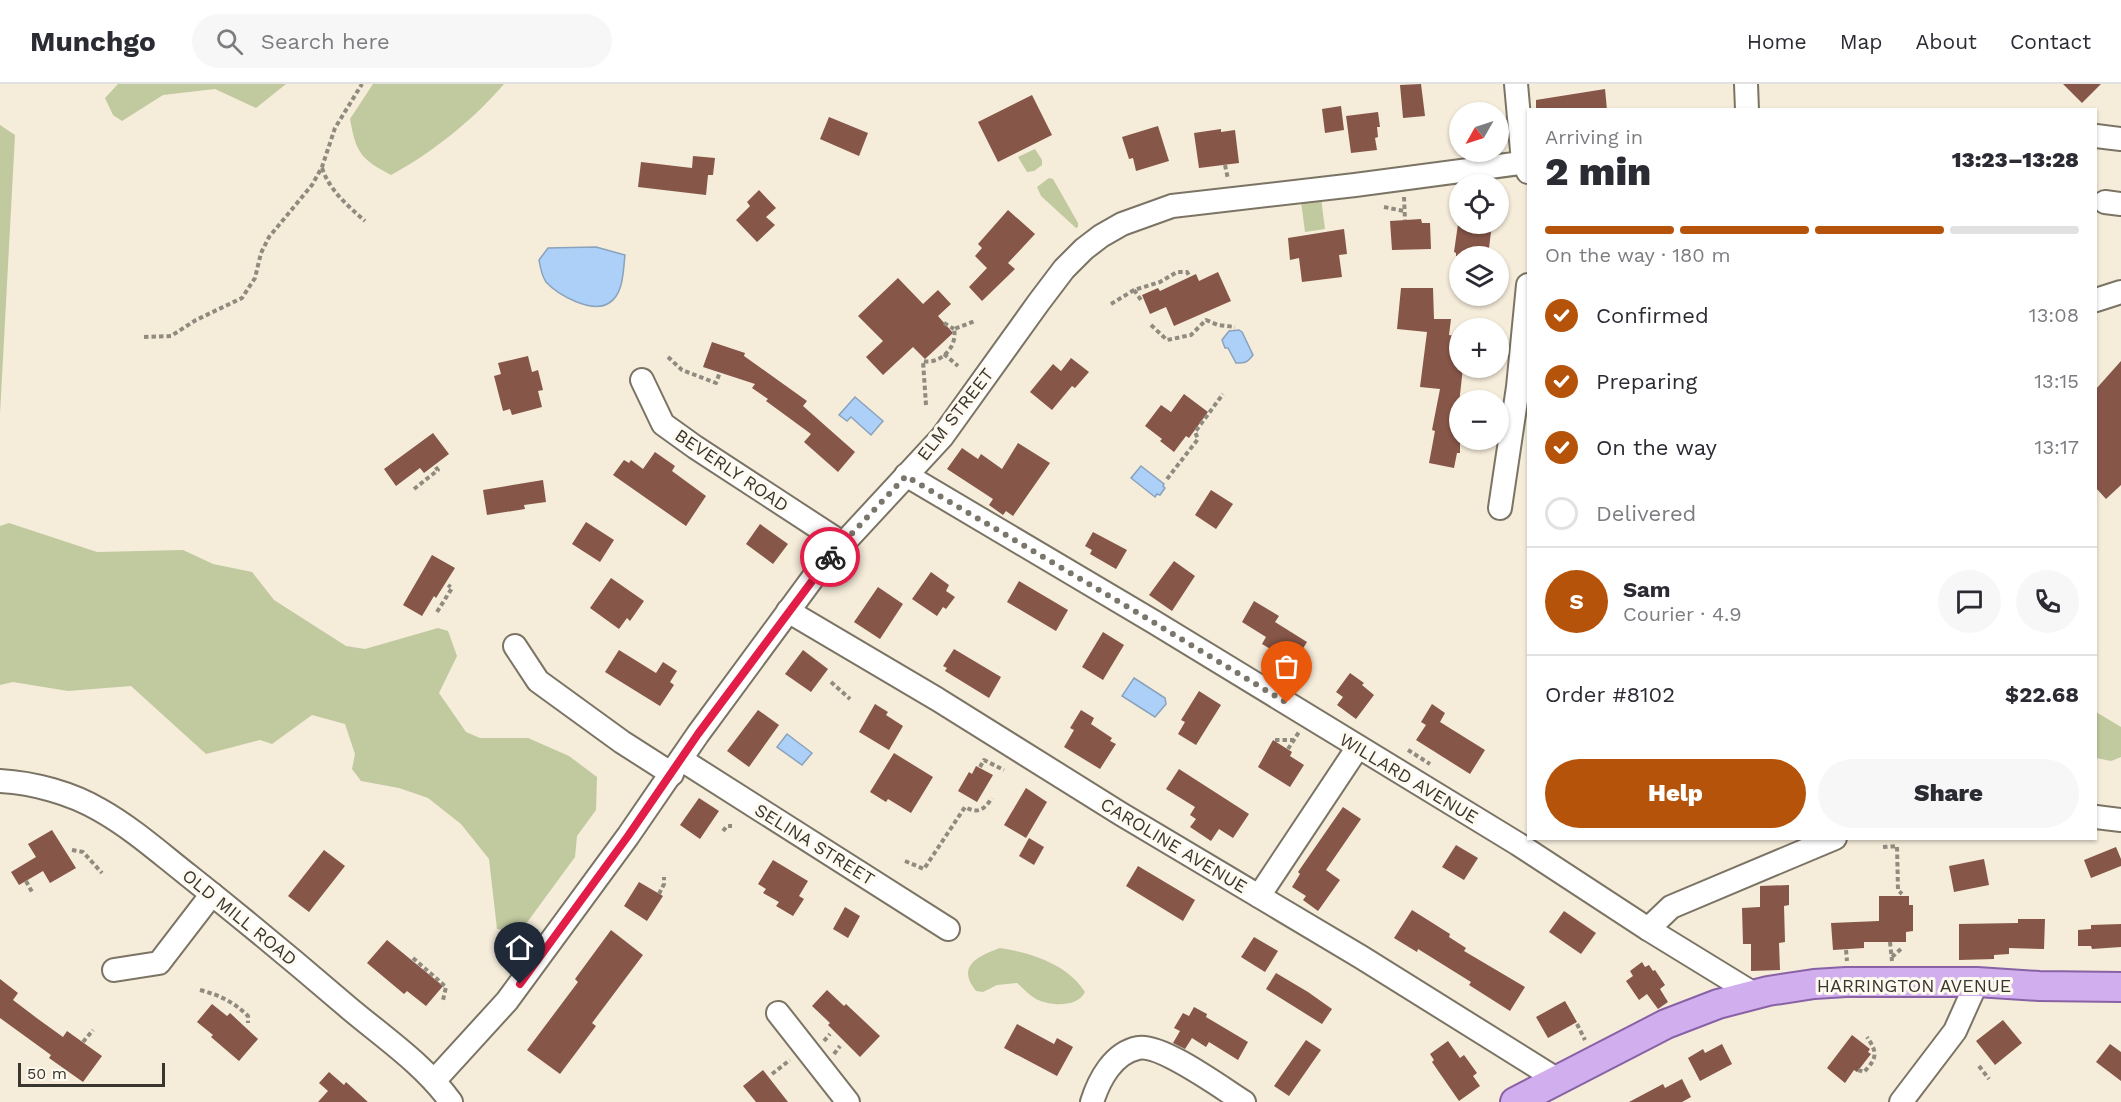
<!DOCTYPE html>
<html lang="en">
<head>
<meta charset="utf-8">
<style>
	:root { --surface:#fff; --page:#f7f7f7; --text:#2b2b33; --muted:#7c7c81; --line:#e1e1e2; --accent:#b45309 }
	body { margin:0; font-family:"Work Sans",sans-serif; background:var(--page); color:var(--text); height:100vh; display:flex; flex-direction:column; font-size:22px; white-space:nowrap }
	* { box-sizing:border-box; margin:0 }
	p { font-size:20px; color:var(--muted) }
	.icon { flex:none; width:33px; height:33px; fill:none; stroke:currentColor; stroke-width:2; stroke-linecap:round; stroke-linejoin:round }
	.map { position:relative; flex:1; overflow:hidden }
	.sheet { position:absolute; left:1527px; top:24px; width:570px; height:732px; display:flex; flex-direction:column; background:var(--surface); border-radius:0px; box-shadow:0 2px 4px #0004 }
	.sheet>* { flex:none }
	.needle { width:39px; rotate:231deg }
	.buttons { position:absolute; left:1449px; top:18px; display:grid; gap:12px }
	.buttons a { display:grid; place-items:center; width:60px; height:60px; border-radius:50%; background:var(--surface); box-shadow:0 2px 4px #0004; font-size:30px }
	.scale { position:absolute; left:18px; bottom:15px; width:147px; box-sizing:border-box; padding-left:6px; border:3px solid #39362f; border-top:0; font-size:16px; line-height:21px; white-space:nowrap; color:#39362f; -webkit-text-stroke:4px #fffaef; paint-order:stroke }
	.pin { position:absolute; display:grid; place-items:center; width:51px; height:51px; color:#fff; margin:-62px -26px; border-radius:50% 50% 50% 0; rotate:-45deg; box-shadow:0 0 6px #0007 }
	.pin .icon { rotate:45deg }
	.courier { position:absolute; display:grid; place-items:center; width:60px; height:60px; margin:-30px; border:4px solid #e11d48; border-radius:50%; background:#fff; color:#222; box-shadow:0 2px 8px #0007 }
	.head em { font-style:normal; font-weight:800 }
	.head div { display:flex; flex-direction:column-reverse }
	.head { display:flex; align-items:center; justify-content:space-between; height:102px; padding:0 18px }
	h1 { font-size:39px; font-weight:800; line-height:45px }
	.bar { display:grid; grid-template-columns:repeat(4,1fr); gap:9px 6px; align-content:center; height:72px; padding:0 18px }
	.bar i { height:8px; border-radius:4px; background:var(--line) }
	.bar .selected { background:var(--accent) }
	.bar p { grid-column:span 4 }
	.line { display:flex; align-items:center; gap:15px; padding:0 18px; border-top:2px solid var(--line) }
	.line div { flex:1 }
	.round { display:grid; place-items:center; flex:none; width:63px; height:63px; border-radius:32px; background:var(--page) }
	ol { padding:0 18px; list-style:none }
	li { display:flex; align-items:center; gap:18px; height:66px }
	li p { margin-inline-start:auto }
	li .icon { padding:6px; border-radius:50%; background:var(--accent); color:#fff; stroke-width:4 }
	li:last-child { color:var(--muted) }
	li i { width:33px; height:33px; border:3px solid var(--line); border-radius:50% }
	.button { display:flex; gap:12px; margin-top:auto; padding:12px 18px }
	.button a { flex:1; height:69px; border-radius:36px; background:var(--accent); color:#fff; font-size:24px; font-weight:800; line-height:69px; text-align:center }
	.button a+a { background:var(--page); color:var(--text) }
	header { display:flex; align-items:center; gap:36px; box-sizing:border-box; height:84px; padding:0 30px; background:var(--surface); border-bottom:2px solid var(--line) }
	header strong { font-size:28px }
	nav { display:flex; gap:33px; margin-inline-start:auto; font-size:21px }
	.search { width:420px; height:54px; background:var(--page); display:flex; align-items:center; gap:15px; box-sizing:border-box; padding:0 21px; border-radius:33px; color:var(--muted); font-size:22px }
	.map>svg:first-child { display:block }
	.green { fill:#c1c99f }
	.water { fill:#add0f9; stroke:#8aa2bc; stroke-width:1.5 }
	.building { fill:#865648 }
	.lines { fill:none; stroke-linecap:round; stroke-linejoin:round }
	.minor-casing { stroke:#7b7464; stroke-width:26 }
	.major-casing { stroke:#8862a5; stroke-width:32 }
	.path { stroke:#918b7f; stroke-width:4; stroke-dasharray:4.5 3; stroke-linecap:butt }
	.minor { stroke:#fff; stroke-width:22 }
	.major { stroke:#d1afef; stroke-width:28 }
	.done { stroke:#7b766b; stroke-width:6; stroke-dasharray:0 10.8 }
	.route { stroke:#e11d48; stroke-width:8 }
	.labels { text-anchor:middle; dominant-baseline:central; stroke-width:6; stroke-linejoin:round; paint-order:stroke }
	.street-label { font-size:18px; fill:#39362f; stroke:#fffaef }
</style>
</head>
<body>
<header>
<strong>Munchgo</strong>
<div class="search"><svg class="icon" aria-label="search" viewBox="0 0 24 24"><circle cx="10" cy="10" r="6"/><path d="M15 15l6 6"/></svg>Search here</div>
<nav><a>Home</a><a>Map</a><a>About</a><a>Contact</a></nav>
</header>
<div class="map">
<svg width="2121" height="1018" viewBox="0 0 2121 1018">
	<rect width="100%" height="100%" fill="#f5ecda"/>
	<g class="green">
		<polygon points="118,0 286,0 256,24 215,5 163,11 122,37 113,31 105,14"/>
		<path d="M373 0H504C473 36 433 68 391 91 360 75 356 68 350 35Z"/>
		<polygon points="0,41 15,51 0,330"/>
		<polygon points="1035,65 1042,76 1042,81 1034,87 1027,88 1018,73"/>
		<polygon points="1049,94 1053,95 1078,139 1078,143 1076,144 1041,112 1037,103"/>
		<polygon points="1321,114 1325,145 1305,148 1301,117"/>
		<polygon points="9,439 97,468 183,466 213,480 252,488 274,516 346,562 365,565 438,544 448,547 457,572 439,609 466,648 480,654 528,654 569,672 597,693 596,726 577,752 575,773 520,848 497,845 489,775 461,740 428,714 399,704 361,697 352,685 355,670 345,640 312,631 272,660 260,656 206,670 131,602 68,607 13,598 0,601 0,442"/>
		<polygon points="2096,628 2121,643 2121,673 2111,677 2096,674"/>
		<path d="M1000 864C1031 869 1067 880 1085 908 1077 924 1050 922 1036 915 1029 911 1023 904 1017 899L997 901 983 908 976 907C974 904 970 899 969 895 963 877 987 869 1000 864Z"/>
	</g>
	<g class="water">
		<path d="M596 163 625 171C623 186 624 210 609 219 592 230 558 211 546 198 542 192 540 182 539 176L548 164Z"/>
		<path d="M1239 246 1242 248 1253 271C1247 279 1245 279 1236 279L1228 264H1225L1222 256 1229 247Z"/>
		<polygon points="855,313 883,337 871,351 851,333 847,337 839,331"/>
		<polygon points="1141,382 1164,400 1163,402 1165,404 1160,411 1157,410 1155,413 1131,394"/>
		<polygon points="1134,594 1165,614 1166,620 1155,633 1122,612"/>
		<polygon points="787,650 812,669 802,681 777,663"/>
	</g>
	<g class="building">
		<polygon points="1421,0 1425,32 1403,34 1400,1"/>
		<polygon points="2063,0 2101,0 2082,19"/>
		<polygon points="1605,5 1607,26 1536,26 1536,16"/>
		<polygon points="1032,11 1052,51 998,78 978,38"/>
		<polygon points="1341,22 1344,46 1325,49 1322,25"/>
		<polygon points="1378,28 1380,43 1377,43 1378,53 1375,54 1377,66 1351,69 1346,32"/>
		<polygon points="829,33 868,49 859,72 820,55"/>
		<polygon points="1158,42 1169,77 1136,87 1133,74 1129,75 1122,53"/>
		<polygon points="1221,45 1221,48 1235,46 1239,79 1199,84 1194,49"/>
		<polygon points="693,72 715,74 713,91 708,91 706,111 638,103 641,78 692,84"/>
		<polygon points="759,106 776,124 766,133 775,141 757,158 736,136 750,122 747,118"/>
		<polygon points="1008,126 1035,150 1008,179 1015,185 982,217 969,203 987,184 975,172 982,164 978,160"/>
		<polygon points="1421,135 1422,139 1430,139 1431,165 1392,166 1390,137"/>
		<polygon points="1458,140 1492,140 1488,172 1456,172 1456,169 1454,168"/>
		<polygon points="1344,145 1347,170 1339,171 1342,193 1302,198 1299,174 1290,176 1288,154"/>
		<polygon points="1218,188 1231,217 1174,242 1166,223 1150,230 1142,211 1158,204 1160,207 1196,190 1199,197"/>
		<polygon points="898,194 923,220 938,206 951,220 938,232 953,249 925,275 913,263 883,291 866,273 883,257 858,232"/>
		<polygon points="1401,204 1433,204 1434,235 1451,235 1449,251 1460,253 1460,284 1463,284 1457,337 1460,337 1460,369 1457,369 1454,384 1429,379 1435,347 1432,346 1440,305 1420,303 1427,248 1397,245"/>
		<polygon points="712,258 745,269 744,272 807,317 803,322 855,368 838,388 804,358 811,350 766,317 768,315 752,304 755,300 703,283"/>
		<polygon points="528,272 532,288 538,286 543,306 538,307 542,323 512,331 510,325 503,327 494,292 501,290 498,279"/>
		<polygon points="1071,274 1089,288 1075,304 1072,302 1052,326 1030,308 1053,280 1061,287"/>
		<polygon points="2121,277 2121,401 2106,415 2096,404 2096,305"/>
		<polygon points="1184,310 1208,328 1189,354 1186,352 1174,368 1160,357 1162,355 1145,342 1161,321 1171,328"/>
		<polygon points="433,349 449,370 424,389 420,384 396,402 384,385"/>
		<polygon points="1018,359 1050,379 1013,432 1006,427 1003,431 989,421 993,415 947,385 962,364 978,375 981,370 1002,385"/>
		<polygon points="655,368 675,382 672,387 706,412 686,442 613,391 624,376 629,379 631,376 643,385"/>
		<polygon points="543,396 546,418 524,421 525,425 487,431 483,406"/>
		<polygon points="1211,406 1233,420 1216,445 1195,431"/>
		<polygon points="586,438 614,456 600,478 572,460"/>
		<polygon points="760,440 788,460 773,480 746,460"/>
		<polygon points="1093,448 1127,466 1116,485 1090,470 1092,466 1085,462"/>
		<polygon points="432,471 455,484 436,514 434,512 422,532 403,521"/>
		<polygon points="1174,477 1195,492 1172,527 1149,511"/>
		<polygon points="931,488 949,501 946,507 955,513 946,525 943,523 937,532 912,515"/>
		<polygon points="611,494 644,517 630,537 627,534 619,545 590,524"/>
		<polygon points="1019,497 1068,526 1056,547 1007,518"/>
		<polygon points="878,503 903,520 880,555 854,538"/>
		<polygon points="1254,517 1279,532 1275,538 1307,558 1294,579 1262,560 1266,553 1242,538"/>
		<polygon points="1103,548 1124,561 1103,596 1082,583"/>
		<polygon points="954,565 1001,593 989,614 945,587 947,584 943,582"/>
		<polygon points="619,566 656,589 663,578 677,587 670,598 674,601 660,622 605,588"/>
		<polygon points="803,566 828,585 811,608 785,590"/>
		<polygon points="1350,589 1364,599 1362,601 1374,611 1356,635 1337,621 1343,613 1336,608"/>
		<polygon points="1199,607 1221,621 1196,661 1178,650 1185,638 1181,636"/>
		<polygon points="875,620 888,628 886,631 903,642 889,666 859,648"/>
		<polygon points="1432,620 1445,629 1440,638 1485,666 1470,690 1416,656 1426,641 1421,638"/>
		<polygon points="758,626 779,641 749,683 727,667"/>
		<polygon points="1081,626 1094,634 1091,640 1112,654 1110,657 1116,660 1100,685 1064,663 1074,646 1070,644"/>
		<polygon points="1273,656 1292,668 1290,672 1304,681 1290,703 1258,683"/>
		<polygon points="894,669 933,693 911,729 888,715 886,718 870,708"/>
		<polygon points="976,682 993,691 977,718 958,707 969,688 972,690"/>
		<polygon points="1179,685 1249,730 1233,754 1219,745 1211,757 1190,743 1196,735 1190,731 1195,723 1166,705"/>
		<polygon points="1026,704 1047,718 1026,754 1004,741"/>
		<polygon points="699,714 719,727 700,755 680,741"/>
		<polygon points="1343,723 1361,735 1326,786 1340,796 1318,827 1303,816 1306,812 1292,803 1300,790 1298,788"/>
		<polygon points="52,746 76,784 50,799 43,787 19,801 11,788 36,773 28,760"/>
		<polygon points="1029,754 1044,763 1034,781 1019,772"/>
		<polygon points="1456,761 1478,774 1464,796 1442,783"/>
		<polygon points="2116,763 2121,775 2121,782 2091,794 2084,776"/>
		<polygon points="324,766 345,782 309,828 288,812"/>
		<polygon points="1984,775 1989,801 1954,808 1949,782"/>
		<polygon points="773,776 808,797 799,812 804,815 793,832 776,822 779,818 763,809 766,805 758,800"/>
		<polygon points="1138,782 1195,816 1183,837 1126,802"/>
		<polygon points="639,798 663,812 647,837 624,822"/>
		<polygon points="1789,801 1789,821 1784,822 1785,858 1779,859 1780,886 1751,887 1751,860 1743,860 1742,824 1760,823 1760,802"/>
		<polygon points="1879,812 1909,812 1909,821 1913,821 1913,847 1906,848 1906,858 1864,858 1864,864 1833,866 1831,839 1879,837"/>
		<polygon points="845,823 860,832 848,854 833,845"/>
		<polygon points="1412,826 1450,850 1449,853 1466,864 1464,867 1525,903 1510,927 1469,901 1471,898 1418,865 1417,868 1394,854"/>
		<polygon points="1564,827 1596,849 1581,870 1549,848"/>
		<polygon points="2018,835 2045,835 2044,865 2009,864 2009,870 1994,871 1994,875 1959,876 1959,840 2018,839"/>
		<polygon points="2121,840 2121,863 2092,865 2091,862 2078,862 2078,846 2091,845 2091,841"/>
		<polygon points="611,846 643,871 592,939 596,942 560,990 527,966 578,898 575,895"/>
		<polygon points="1254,853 1278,867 1265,888 1241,873"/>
		<polygon points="387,856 443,902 426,922 407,907 404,910 367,879"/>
		<polygon points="1642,878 1645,883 1649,881 1653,887 1655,886 1665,901 1660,905 1668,918 1658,925 1647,910 1639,916 1626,897 1633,892 1630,887"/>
		<polygon points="1276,889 1308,908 1332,925 1322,940 1266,905"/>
		<polygon points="0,895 18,909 13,916 38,935 63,953 67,947 102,972 83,998 49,974 51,971 0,934"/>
		<polygon points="827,906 844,922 846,920 880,952 860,973 828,941 830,939 812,922"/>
		<polygon points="1565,917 1577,938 1548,954 1536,933"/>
		<polygon points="212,920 227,932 230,929 258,955 239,977 211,953 213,951 197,938"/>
		<polygon points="1194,923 1207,930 1206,933 1248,958 1238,976 1209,958 1206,963 1192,954 1185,965 1173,959 1180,947 1174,944 1183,929 1189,932"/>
		<polygon points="2003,936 2022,959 1995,981 1976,957"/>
		<polygon points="1017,940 1054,960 1057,954 1073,963 1057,992 1004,964"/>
		<polygon points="1852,951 1870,965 1868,968 1871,970 1857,988 1854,986 1845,999 1827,984"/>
		<polygon points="1306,956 1321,966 1289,1012 1274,1002"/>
		<polygon points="1448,957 1460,974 1464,971 1477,989 1473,992 1480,1002 1459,1017 1432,978 1434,976 1430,970"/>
		<polygon points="1722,960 1732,980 1700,997 1688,974 1703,965 1705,969"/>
		<polygon points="2110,960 2121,968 2121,997 2096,978"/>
		<polygon points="763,986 788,1018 756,1018 743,1002"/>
		<polygon points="329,988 344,1001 346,998 368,1018 318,1018 328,1007 319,999"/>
		<polygon points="1682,995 1691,1013 1682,1018 1629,1018 1663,1000 1665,1004"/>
	</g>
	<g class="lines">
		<defs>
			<g id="minor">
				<polyline points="1516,0 1523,78 1528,88"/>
				<polyline points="1746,0 1747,26"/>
				<polyline points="2096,52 2121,55"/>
				<polyline points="2105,118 2121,120"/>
				<polyline points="2096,216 2121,208"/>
				<polyline points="642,296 663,340 695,363 842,459"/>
				<polyline points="906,391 1154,538 1518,760 1648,845 1754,910"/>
				<polyline points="1500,424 1518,303 1528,201"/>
				<polyline points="788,527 937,615 1121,730 1361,873 1558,996"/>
				<polyline points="515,562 538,597 622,658 672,690"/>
				<polyline points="682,676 948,845"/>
				<path d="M0 697C34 699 71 709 100 726 132 744 160 769 188 791 241 833 293 876 343 919 380 951 422 978 451 1018"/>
				<polyline points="2096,733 2121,736"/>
				<polyline points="1259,812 1358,663"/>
				<polyline points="1648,845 1671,823 1835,754"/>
				<polyline points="114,886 159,879 212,810"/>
				<polyline points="778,929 848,1018"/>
				<polyline points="434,997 507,917 628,752 698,650 818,487 942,353 1039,218 1064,185 1084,165 1101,152 1122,140 1172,122 1355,101 1528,78"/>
				<path d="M1092 1018C1099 996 1113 969 1138 964 1161 959 1223 1005 1244 1018"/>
				<polyline points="1901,1018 1955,947 1977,898"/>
			</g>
			<polyline id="major" points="1515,1018 1666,940 1718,920 1768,907 1814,900 1846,898 1977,898 2039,902 2121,903"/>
		</defs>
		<use href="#minor" class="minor-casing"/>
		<use href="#major" class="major-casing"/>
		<g class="path">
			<polyline points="1225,81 1228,95"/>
			<path d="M322 84C330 107 347 121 365 137"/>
			<polyline points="1404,113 1405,136"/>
			<polyline points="1384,123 1404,127"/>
			<polyline points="1134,206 1141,216"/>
			<polyline points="1111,220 1134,206 1160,198 1177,188 1187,188 1190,193"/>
			<polyline points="944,239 954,245"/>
			<polyline points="1151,241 1167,256 1191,251 1206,236 1218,241 1235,243"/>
			<polyline points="144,253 171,252 196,236 242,214 255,194 261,169 269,153 312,101 322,83 335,44 362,0"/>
			<polyline points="944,270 958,282"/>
			<polyline points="668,273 682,286 716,299 720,288"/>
			<path d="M926 321 923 277C940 281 958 263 954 245L975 237"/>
			<polyline points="1167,395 1198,355 1195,348 1223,310"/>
			<polyline points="414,405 438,386 434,381"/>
			<polyline points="437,528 452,504 448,501"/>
			<polyline points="1266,582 1273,581 1280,575"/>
			<polyline points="831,598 850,615"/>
			<polyline points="1275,656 1294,656"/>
			<polyline points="1288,665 1299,648"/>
			<polyline points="1408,666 1430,680"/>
			<polyline points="980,683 984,676 1004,686"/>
			<polyline points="723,747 727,742 732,742"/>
			<polyline points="1883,763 1897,762 1898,806 1902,810"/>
			<polyline points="72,766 83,768 102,789"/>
			<path d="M905 777 924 785 965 723C978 730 984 726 992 714"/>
			<polyline points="26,797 32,808"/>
			<polyline points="659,810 664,800 664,793"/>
			<polyline points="1890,858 1892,877"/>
			<polyline points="1846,866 1847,877"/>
			<polyline points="1892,873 1903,863"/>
			<polyline points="413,874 446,903 443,916"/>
			<path d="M200 906C219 911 234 918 248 932V939"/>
			<polyline points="1577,940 1585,956"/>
			<polyline points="824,957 830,950"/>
			<polyline points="83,958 93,946"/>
			<polyline points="834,970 840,962"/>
			<polyline points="1979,982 1989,995"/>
			<path d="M1858 986 1864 988C1877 974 1878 969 1867 953"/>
			<polyline points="772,990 790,976"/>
		</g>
		<use href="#minor" class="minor"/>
		<use href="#major" class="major"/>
	</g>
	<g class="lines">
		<polyline class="done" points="830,473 906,392 1143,532 1287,619"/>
		<polyline class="route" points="520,900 628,752 698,650 830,473"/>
	</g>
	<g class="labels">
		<g class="street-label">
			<text transform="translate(955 330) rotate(-52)">ELM STREET</text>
			<text transform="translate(732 386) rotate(34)">BEVERLY ROAD</text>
			<text transform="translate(1409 694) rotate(31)">WILLARD AVENUE</text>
			<text transform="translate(815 760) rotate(32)">SELINA STREET</text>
			<text transform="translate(1174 761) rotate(31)">CAROLINE AVENUE</text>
			<text transform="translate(240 833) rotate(39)">OLD MILL ROAD</text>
			<text x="1914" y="901">HARRINGTON AVENUE</text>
		</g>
	</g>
</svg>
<div class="buttons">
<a><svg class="needle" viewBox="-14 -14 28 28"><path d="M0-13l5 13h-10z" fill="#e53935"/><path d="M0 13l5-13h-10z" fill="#7c7c81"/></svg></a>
<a><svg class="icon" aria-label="locate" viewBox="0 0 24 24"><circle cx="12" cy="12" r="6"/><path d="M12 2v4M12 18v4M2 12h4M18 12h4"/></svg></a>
<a><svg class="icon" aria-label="layers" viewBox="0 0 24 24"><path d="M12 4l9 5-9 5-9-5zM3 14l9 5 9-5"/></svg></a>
<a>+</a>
<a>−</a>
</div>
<div class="scale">50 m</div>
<div class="pin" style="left:1287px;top:619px;background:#ea580c"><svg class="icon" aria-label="bag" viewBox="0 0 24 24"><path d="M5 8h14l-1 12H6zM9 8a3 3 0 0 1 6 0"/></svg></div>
<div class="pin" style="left:520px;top:900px;background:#1f2937"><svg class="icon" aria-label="home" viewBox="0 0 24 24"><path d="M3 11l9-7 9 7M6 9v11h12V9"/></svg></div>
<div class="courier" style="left:830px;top:473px"><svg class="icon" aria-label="bike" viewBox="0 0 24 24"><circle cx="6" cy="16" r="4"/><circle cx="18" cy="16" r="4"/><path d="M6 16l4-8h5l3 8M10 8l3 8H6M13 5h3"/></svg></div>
<section class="sheet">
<div class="head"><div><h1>2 min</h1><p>Arriving in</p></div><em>13:23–13:28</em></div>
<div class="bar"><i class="selected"></i><i class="selected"></i><i class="selected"></i><i></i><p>On the way · 180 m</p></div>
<ol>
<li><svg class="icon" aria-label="check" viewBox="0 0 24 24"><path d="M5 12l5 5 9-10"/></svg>Confirmed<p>13:08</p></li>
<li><svg class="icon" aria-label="check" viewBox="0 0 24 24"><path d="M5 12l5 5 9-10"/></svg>Preparing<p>13:15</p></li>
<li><svg class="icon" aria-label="check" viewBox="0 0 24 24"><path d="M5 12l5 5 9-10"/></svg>On the way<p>13:17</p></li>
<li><i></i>Delivered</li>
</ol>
<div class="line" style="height:108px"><b class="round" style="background:var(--accent);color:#fff">S</b><div><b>Sam</b><p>Courier · 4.9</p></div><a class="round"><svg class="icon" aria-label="chat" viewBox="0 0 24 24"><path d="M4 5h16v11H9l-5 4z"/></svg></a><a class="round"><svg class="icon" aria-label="phone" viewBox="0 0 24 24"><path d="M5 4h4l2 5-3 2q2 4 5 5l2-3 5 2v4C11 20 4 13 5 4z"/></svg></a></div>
<div class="line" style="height:78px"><div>Order #8102</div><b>$22.68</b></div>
<div class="button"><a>Help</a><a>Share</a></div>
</section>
</div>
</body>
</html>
